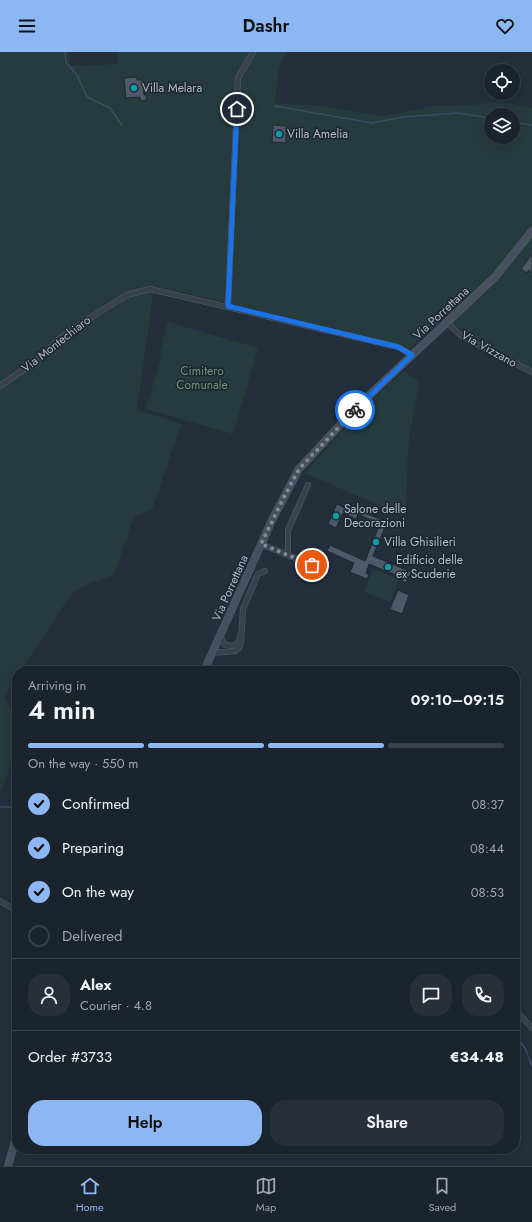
<!DOCTYPE html>
<html lang="en">
<head>
<meta charset="utf-8">
<style>
	:root { --surface:#1b232d; --page:#282f39; --text:#f1f3f6; --muted:#a0a4aa; --line:#394049; --accent:#8db7f3 }
	body { margin:0; font-family:Jost,sans-serif; background:var(--page); color:var(--text); height:100vh; display:flex; flex-direction:column; font-size:15px; white-space:nowrap }
	* { box-sizing:border-box; margin:0 }
	p { font-size:13px; color:var(--muted) }
	.icon { flex:none; width:22px; height:22px; fill:none; stroke:currentColor; stroke-width:2; stroke-linecap:round; stroke-linejoin:round }
	.map { position:relative; flex:1; overflow:hidden }
	.sheet { position:absolute; left:12px; top:614px; width:508px; height:488px; display:flex; flex-direction:column; background:var(--surface); border-radius:16px; box-shadow:0 4px 16px #0002,0 0 0 1px var(--line) }
	.sheet>* { flex:none }
	.tools { position:absolute; left:484px; top:12px; display:grid; gap:8px }
	.tools a { display:grid; place-items:center; width:36px; height:36px; border-radius:50%; background:var(--surface); box-shadow:0 4px 16px #0002,0 0 0 1px var(--line); font-size:20px }
	.pin { position:absolute; display:grid; place-items:center; width:34px; height:34px; color:#fff; margin:-17px; border:2px solid #fff; border-radius:50%; box-shadow:0 1px 4px #0007 }
	.courier { position:absolute; display:grid; place-items:center; width:40px; height:40px; margin:-20px; border:3px solid #1a73e8; border-radius:50%; background:#fff; color:#222; box-shadow:0 1px 5px #0007 }
	.overview em { font-style:normal; font-weight:600 }
	.overview div { display:flex; flex-direction:column-reverse }
	.overview { display:flex; align-items:center; justify-content:space-between; height:68px; padding:0 16px }
	h1 { font-size:26px; font-weight:600; line-height:30px }
	.bar { display:grid; grid-template-columns:repeat(4,1fr); gap:6px 4px; align-content:center; height:48px; padding:0 16px }
	.bar i { height:5px; border-radius:3px; background:var(--line) }
	.bar .on { background:var(--accent) }
	.bar p { grid-column:span 4 }
	.line { display:flex; align-items:center; gap:10px; padding:0 16px; border-top:1px solid var(--line) }
	.line div { flex:1 }
	.round { display:grid; place-items:center; flex:none; width:42px; height:42px; border-radius:16px; background:var(--page) }
	ol { padding:0 16px; list-style:none }
	li { display:flex; align-items:center; gap:12px; height:44px }
	li p { margin-inline-start:auto }
	li .icon { padding:4px; border-radius:50%; background:var(--accent); color:#111; stroke-width:4 }
	li:last-child { color:var(--muted) }
	li i { width:22px; height:22px; border:2px solid var(--line); border-radius:50% }
	.action { display:flex; gap:8px; margin-top:auto; padding:8px 16px }
	.action a { flex:1; height:46px; border-radius:16px; background:var(--accent); color:#111; font-size:16px; font-weight:600; line-height:46px; text-align:center }
	.action a+a { background:var(--page); color:var(--text) }
	header { display:flex; justify-content:space-between; align-items:center; height:52px; padding:0 16px; background:var(--accent); color:#111; font-size:18px; font-weight:600 }
	.menu { display:flex; justify-content:space-around; align-items:center; height:56px; border-top:1px solid var(--line); background:var(--surface); font-size:11px; color:var(--muted) }
	.menu a { display:grid; justify-items:center; gap:2px }
	.menu .on { color:var(--accent) }
	.map>svg:first-child { display:block }
	.green { fill:#263b3d; fill-rule:evenodd }
	.lines { fill:none; stroke-linecap:round; stroke-linejoin:round }
	.stream { stroke:#3b4d64; stroke-width:1.5 }
	.building { fill:#4e5967; stroke:#1f2833 }
	.street-casing { stroke:#565f6a; stroke-width:6 }
	.secondary-casing { stroke:#565f6a; stroke-width:8 }
	.street { stroke:#38414c; stroke-width:5 }
	.secondary { stroke:#46505f; stroke-width:7 }
	.done { stroke:#828b96; stroke-width:4; stroke-dasharray:0 7.2 }
	.route { stroke:#1a73e8; stroke-width:5 }
	.culture-dot { fill:#0f9aa8; stroke:#1d2631; stroke-width:1.5 }
	.labels { text-anchor:middle; dominant-baseline:central; stroke-width:3; stroke-linejoin:round; paint-order:stroke }
	.poi-label { font-size:12px; fill:#b4bcc7; stroke:#1d2631; text-anchor:start }
	.street-label { font-size:12px; fill:#b4bcc7; stroke:#1d2631 }
	.park-label { font-size:12px; fill:#6c9775; stroke:#1d2631 }
</style>
</head>
<body>
<header><svg class="icon" aria-label="menu" viewBox="0 0 24 24"><path d="M4 6h16M4 12h16M4 18h16"/></svg>Dashr<svg class="icon" aria-label="heart" viewBox="0 0 24 24"><path d="M12 20l-8-8c-3-5 5-10 8-4 3-6 11-1 8 4z"/></svg></header>
<div class="map">
<svg width="532" height="1114" viewBox="0 0 532 1114">
	<rect width="100%" height="100%" fill="#242f3c"/>
	<g class="green">
		<path d="M0 0H69L70 14 118 12 117 0H286L279 17 275 51 322 54 384 64 433 54 473 53 500 49 532 56V317L470 284 446 267 409 297 232 252 154 234 137 358 181 372 152 458 134 464 114 523 87 532 71 542 21 619H17V625L4 645 16 666 17 697 0 741ZM491 63H513V85H491Z"/>
		<polygon points="168,270 258,296 233,382 146,357 162,302 160,301"/>
		<polygon points="404,319 419,330 408,395 406,465 305,421 361,357"/>
		<polygon points="373,517 399,527 390,550 364,540"/>
	</g>
	<g class="lines">
		<g class="stream">
			<polyline points="65,0 66,10 77,23 87,45 110,56 122,73"/>
			<polyline points="275,54 372,71 403,65 458,61 491,66"/>
			<polyline points="513,70 532,73"/>
			<polyline points="0,755 17,755"/>
			<polyline points="515,983 525,996 532,1014"/>
		</g>
	</g>
	<g class="building">
		<polygon points="137,25 137,28 143,28 144,43 146,43 147,48 141,49 140,45 126,46 124,26"/>
		<polygon points="273,73 286,74 286,91 272,90"/>
		<polygon points="532,202 532,221 529,218 527,221 521,217"/>
		<polygon points="337,452 345,456 346,453 387,470 373,504 411,520 406,531 402,529 403,526 369,512 366,521 369,523 367,527 350,520 354,511 327,499 330,493 365,509 380,472 358,462 356,467 343,461 336,476 328,472"/>
		<polygon points="398,538 409,543 402,562 390,557"/>
	</g>
	<g class="lines">
		<defs>
			<g id="street">
				<polyline points="228,254 238,26 253,0"/>
				<polyline points="447,271 463,285 532,320"/>
				<polyline points="0,334 38,308 59,287 93,264 127,243 150,237 398,295 412,303"/>
				<polyline points="261,492 312,513"/>
				<polyline points="288,503 288,478 308,433"/>
				<polyline points="220,584 225,593 234,594 239,589 240,584"/>
				<polyline points="212,601 236,599 239,596 241,590 243,557 258,522 265,519"/>
				<polyline points="0,849 17,859"/>
				<polyline points="515,958 532,976"/>
			</g>
			<g id="secondary">
				<polyline points="204,619 273,466 299,417 358,354 495,225 532,179"/>
				<polyline points="8,1114 17,1082"/>
			</g>
		</defs>
		<use href="#street" class="street-casing"/>
		<use href="#secondary" class="secondary-casing"/>
		<use href="#street" class="street"/>
		<use href="#secondary" class="secondary"/>
	</g>
	<g class="lines">
		<polyline class="done" points="312,513 261,492 284,445 299,417 355,358"/>
		<polyline class="route" points="237,57 228,254 398,295 412,303 355,358"/>
	</g>
	<g class="culture-dot">
		<circle cx="134" cy="36" r="4"/>
		<circle cx="279" cy="82" r="4"/>
		<circle cx="336" cy="464" r="4"/>
		<circle cx="376" cy="490" r="4"/>
		<circle cx="388" cy="515" r="4"/>
	</g>
	<g class="labels">
		<g class="poi-label">
			<text x="142" y="36">Villa Melara</text>
			<text x="287" y="82">Villa Amelia</text>
			<text x="344" y="457">Salone delle<tspan x="344" dy="14">Decorazioni</tspan></text>
			<text x="384" y="490">Villa Ghisilieri</text>
			<text x="396" y="508">Edificio delle<tspan x="396" dy="14">ex Scuderie</tspan></text>
		</g>
		<g class="street-label">
			<text transform="translate(441 261) rotate(-43)">Via Porrettana</text>
			<text transform="translate(56 292) rotate(-38)">Via Montechiaro</text>
			<text transform="translate(489 297) rotate(29)">Via Vizzano</text>
			<text transform="translate(230 536) rotate(-66)">Via Porrettana</text>
		</g>
		<g class="park-label">
			<text x="202" y="319">Cimitero<tspan x="202" dy="14">Comunale</tspan></text>
		</g>
	</g>
</svg>
<div class="tools">
<a><svg class="icon" aria-label="locate" viewBox="0 0 24 24"><circle cx="12" cy="12" r="6"/><path d="M12 2v4M12 18v4M2 12h4M18 12h4"/></svg></a>
<a><svg class="icon" aria-label="layers" viewBox="0 0 24 24"><path d="M12 4l9 5-9 5-9-5zM3 14l9 5 9-5"/></svg></a>
</div>
<div class="pin" style="left:312px;top:513px;background:#ea580c"><svg class="icon" aria-label="bag" viewBox="0 0 24 24"><path d="M5 8h14l-1 12H6zM9 8a3 3 0 0 1 6 0"/></svg></div>
<div class="pin" style="left:237px;top:57px;background:#1f2937"><svg class="icon" aria-label="home" viewBox="0 0 24 24"><path d="M3 11l9-7 9 7M6 9v11h12V9"/></svg></div>
<div class="courier" style="left:355px;top:358px"><svg class="icon" aria-label="bike" viewBox="0 0 24 24"><circle cx="6" cy="16" r="4"/><circle cx="18" cy="16" r="4"/><path d="M6 16l4-8h5l3 8M10 8l3 8H6M13 5h3"/></svg></div>
<section class="sheet">
<div class="overview"><div><h1>4 min</h1><p>Arriving in</p></div><em>09:10–09:15</em></div>
<div class="bar"><i class="on"></i><i class="on"></i><i class="on"></i><i></i><p>On the way · 550 m</p></div>
<ol>
<li><svg class="icon" aria-label="check" viewBox="0 0 24 24"><path d="M5 12l5 5 9-10"/></svg>Confirmed<p>08:37</p></li>
<li><svg class="icon" aria-label="check" viewBox="0 0 24 24"><path d="M5 12l5 5 9-10"/></svg>Preparing<p>08:44</p></li>
<li><svg class="icon" aria-label="check" viewBox="0 0 24 24"><path d="M5 12l5 5 9-10"/></svg>On the way<p>08:53</p></li>
<li><i></i>Delivered</li>
</ol>
<div class="line" style="height:72px"><a class="round"><svg class="icon" aria-label="person" viewBox="0 0 24 24"><circle cx="12" cy="8" r="4"/><path d="M4 21q1-7 8-7t8 7"/></svg></a><div><b>Alex</b><p>Courier · 4.8</p></div><a class="round"><svg class="icon" aria-label="chat" viewBox="0 0 24 24"><path d="M4 5h16v11H9l-5 4z"/></svg></a><a class="round"><svg class="icon" aria-label="phone" viewBox="0 0 24 24"><path d="M5 4h4l2 5-3 2q2 4 5 5l2-3 5 2v4C11 20 4 13 5 4z"/></svg></a></div>
<div class="line" style="height:52px"><div>Order #3733</div><b>€34.48</b></div>
<div class="action"><a>Help</a><a>Share</a></div>
</section>
</div>
<nav class="menu">
<a class="on"><svg class="icon" aria-label="home" viewBox="0 0 24 24"><path d="M3 11l9-7 9 7M6 9v11h12V9"/></svg>Home</a>
<a><svg class="icon" aria-label="map" viewBox="0 0 24 24"><path d="M3 6l6-2 6 2 6-2v14l-6 2-6-2-6 2zM9 4v14M15 6v14"/></svg>Map</a>
<a><svg class="icon" aria-label="saved" viewBox="0 0 24 24"><path d="M7 4h10v16l-5-4-5 4z"/></svg>Saved</a>
</nav>
</body>
</html>
